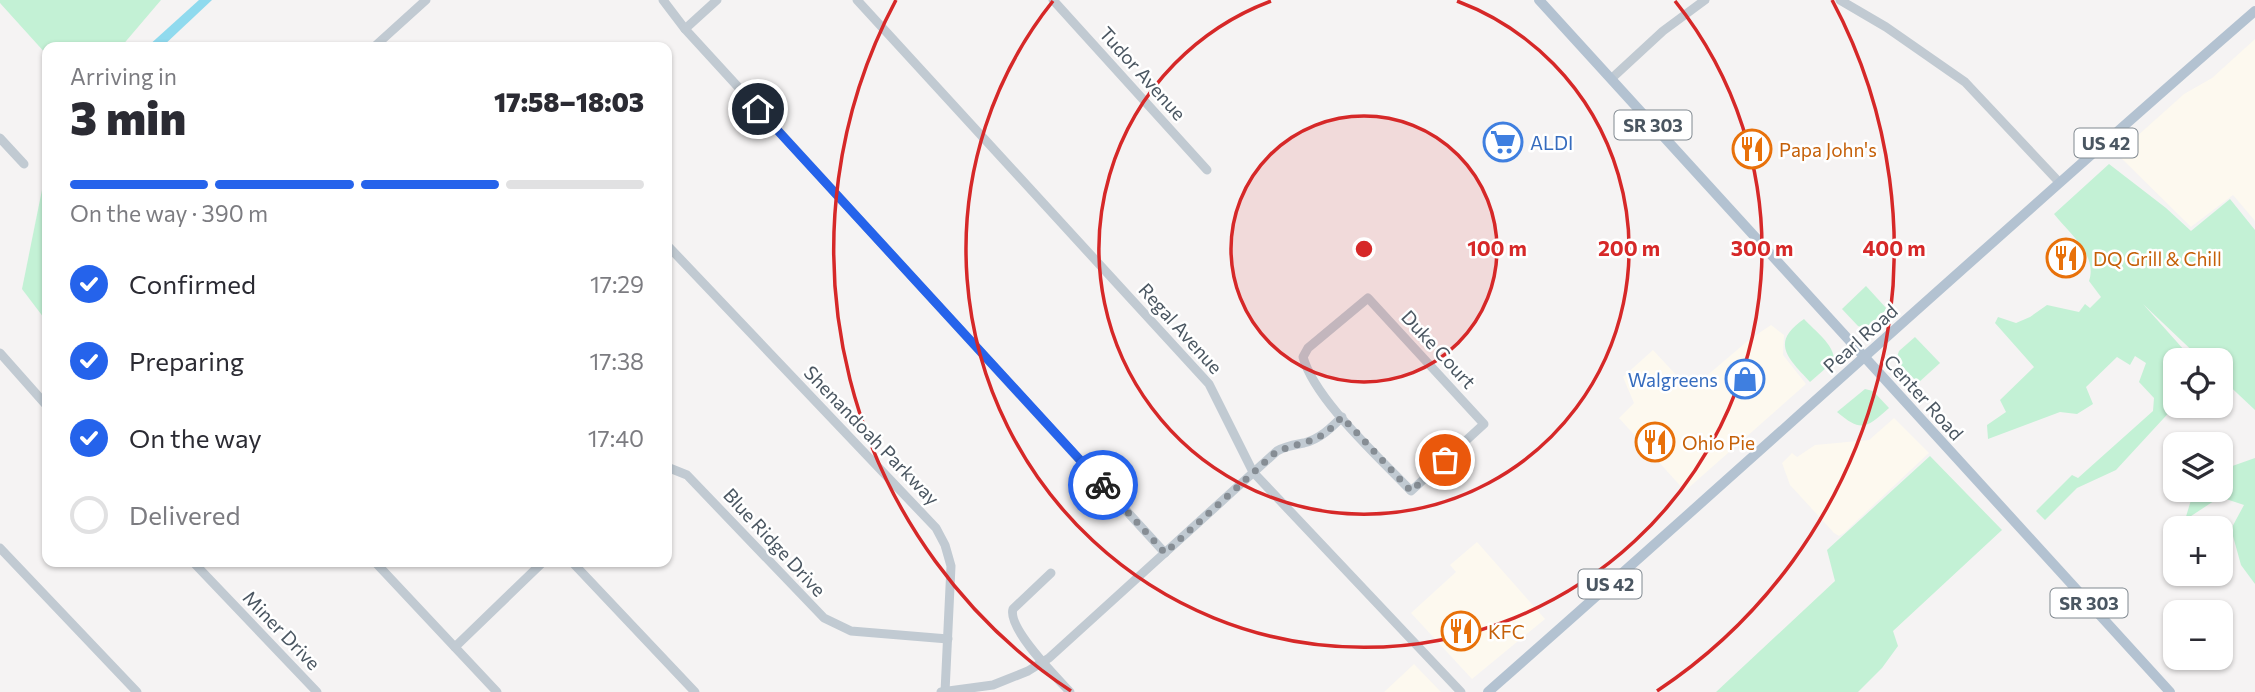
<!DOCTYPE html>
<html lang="en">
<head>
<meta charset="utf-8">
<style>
	:root { --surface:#fff; --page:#f7f7f7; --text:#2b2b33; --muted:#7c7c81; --line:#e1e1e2; --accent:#2563eb }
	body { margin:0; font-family:Commissioner,sans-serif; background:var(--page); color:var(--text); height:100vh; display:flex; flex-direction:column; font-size:26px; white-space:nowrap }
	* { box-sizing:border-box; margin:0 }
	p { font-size:23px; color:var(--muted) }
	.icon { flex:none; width:38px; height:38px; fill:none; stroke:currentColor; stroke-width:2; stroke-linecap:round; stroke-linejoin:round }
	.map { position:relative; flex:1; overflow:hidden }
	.sheet { position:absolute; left:42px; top:42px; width:630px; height:525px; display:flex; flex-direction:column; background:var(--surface); border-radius:14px; box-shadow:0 2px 5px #0004 }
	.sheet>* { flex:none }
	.controls { position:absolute; left:2163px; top:348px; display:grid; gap:14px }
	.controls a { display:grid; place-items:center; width:70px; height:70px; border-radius:14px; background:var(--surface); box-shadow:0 2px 5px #0004; font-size:35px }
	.pin { position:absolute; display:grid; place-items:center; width:60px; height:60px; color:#fff; margin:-30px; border:4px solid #fff; border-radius:50%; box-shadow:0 2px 7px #0007 }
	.courier { position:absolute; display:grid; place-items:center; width:70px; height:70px; margin:-35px; border:5px solid #2563eb; border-radius:50%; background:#fff; color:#222; box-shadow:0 2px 9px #0007 }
	.head em { font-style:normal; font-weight:800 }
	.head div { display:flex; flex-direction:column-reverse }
	.head { display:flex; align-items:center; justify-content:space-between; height:119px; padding:0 28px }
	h1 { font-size:46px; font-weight:800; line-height:52px }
	.bar { display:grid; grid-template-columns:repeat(4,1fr); gap:10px 7px; align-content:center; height:84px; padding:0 28px }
	.bar i { height:9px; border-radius:5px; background:var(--line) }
	.bar .current { background:var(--accent) }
	.bar p { grid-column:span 4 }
	ol { padding:0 28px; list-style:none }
	li { display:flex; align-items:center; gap:21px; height:77px }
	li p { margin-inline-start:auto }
	li .icon { padding:7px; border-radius:50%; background:var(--accent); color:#fff; stroke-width:4 }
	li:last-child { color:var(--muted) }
	li i { width:38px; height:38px; border:4px solid var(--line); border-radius:50% }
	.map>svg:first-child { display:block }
	.commercial { fill:#fdf9ef }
	.green { fill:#c3f1d5 }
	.water { fill:#90daee }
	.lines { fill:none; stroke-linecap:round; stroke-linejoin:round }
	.minor { stroke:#c1cad2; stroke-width:9 }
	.major { stroke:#b3c2d1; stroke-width:10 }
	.done { stroke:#868d94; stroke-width:7; stroke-dasharray:0 12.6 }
	.route { stroke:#2563eb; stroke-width:9 }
	.ring { fill:none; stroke:#d62828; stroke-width:3.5 }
	.labels { text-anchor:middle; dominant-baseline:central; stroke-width:5; stroke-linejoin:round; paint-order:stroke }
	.shield { fill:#fff; stroke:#808990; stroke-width:2 }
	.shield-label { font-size:18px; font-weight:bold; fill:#4a5661 }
	.street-label { font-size:19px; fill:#4a5661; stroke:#fff }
	.shop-label { font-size:19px; fill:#366cbe; stroke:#fff; text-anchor:start }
	.food-label { font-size:19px; fill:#c56008; stroke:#fff; text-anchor:start }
	.centre { fill:#d62828; stroke:#fff; stroke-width:3.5 }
	.ring-label { font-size:21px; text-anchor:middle; font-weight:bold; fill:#d62828; stroke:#fff; stroke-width:5; stroke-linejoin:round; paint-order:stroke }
</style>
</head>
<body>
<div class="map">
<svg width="2255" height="692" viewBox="0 0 2255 692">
	<rect width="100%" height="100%" fill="#f5f3f3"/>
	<g class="commercial">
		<polygon points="2255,39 2255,221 2233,195 2191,227 2117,154 2184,94 2212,78"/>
		<polygon points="1771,325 1784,335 1783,355 1806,384 1685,491 1619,418 1634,403 1623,377 1653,350 1690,390 1750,339"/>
		<polygon points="1894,418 1929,453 1844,533 1839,536 1834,533 1790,485 1782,463 1792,453 1797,457 1815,445 1869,440"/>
		<polygon points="1477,542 1545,619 1472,679 1411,613 1456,572 1450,565"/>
		<polygon points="1414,664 1441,692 1384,692"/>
	</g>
	<g class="green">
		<polygon points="0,0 161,0 121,47 47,47 47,55 0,3"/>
		<path d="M2109 164 2166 208 2191 231 2230 199 2255 230V410L2221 378V360H2202L2143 304 2193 360H2175V406L2116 470 2077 488 2045 520 2036 511 2072 475 2078 478 2153 411 2154 398 2139 382 2146 363 2135 356 2130 365 2117 357 2086 387 2093 404 2077 414 2060 412 1988 439 1987 425 2006 412 2000 400 2034 367 1995 323 1998 317 2016 323 2030 317 2047 305 2079 312 2085 304 2090 308 2101 297 2089 281C2098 255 2069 233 2054 214Z"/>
		<polygon points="47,165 47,322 22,289"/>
		<polygon points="1866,286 1887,309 1871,324 1863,328 1858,326 1842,309"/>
		<path d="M1804 319C1815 331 1835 345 1834 361L1810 382C1789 359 1769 343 1804 319Z"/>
		<polygon points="1915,337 1940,363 1918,383 1900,364 1897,357 1899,351"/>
		<path d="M1865 389 1873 391 1889 408C1866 428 1862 433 1837 412Z"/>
		<polygon points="1930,456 2002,530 1893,631 1898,646 1882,668 1858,692 1716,692 1835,581 1827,550"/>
		<polygon points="2255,458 2255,584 2241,565 2231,529 2244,505 2220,497 2185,520 2194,490 2221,490 2221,470"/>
	</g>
	<polygon class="water" points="199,0 212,0 162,47 147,47"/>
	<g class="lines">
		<g class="minor">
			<polyline points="663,0 685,29 1165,553"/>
			<polyline points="857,0 1209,384 1253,472 1461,692"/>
			<polyline points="1053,0 1207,170"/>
			<polyline points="1840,0 1886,27 1965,82 2059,182"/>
			<polyline points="685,29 717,0"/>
			<polyline points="374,47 426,0"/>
			<polyline points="1611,79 1663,31 1705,0"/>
			<polyline points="0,138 24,164"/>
			<polyline points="667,245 936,528 945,545 951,566 945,692"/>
			<path d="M1368 298 1484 424 1411 491C1379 457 1315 400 1303 357L1308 348Z"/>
			<polyline points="0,353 47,406"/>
			<polyline points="667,467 687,475 824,618 851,631 948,639"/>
			<polyline points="0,548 137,692"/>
			<polyline points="193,562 317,692"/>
			<polyline points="375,562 497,692"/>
			<polyline points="572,562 695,692"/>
			<path d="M1051 573 1013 609C1007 628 1056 677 1070 692"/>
			<polyline points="455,647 543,562"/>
			<path d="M941 692 993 685 1028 671 1049 658 1277 451C1286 446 1294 445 1304 443 1320 439 1331 428 1342 417"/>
		</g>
		<g class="major">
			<polyline points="1539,0 2170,692"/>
			<path d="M1488 692C1745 466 1997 235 2255 11"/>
		</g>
	</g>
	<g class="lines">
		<polyline class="done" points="1103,485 1165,553 1277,451 1316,439 1328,431 1342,417 1411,491 1445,460"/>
		<polyline class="route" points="758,109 1103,485"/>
	</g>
	<circle cx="1364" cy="249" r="133" fill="#d62828" fill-opacity=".12"/>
	<g class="ring">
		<circle cx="1364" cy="249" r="133"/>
		<path d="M1457 1A265 265 0 1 1 1271 1"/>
		<path d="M1675 1A398 398 0 1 1 1053 1"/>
		<path d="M1071 691A530 530 0 0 1 896 0M1832 0A530 530 0 0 1 1657 691"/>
	</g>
	<defs>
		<symbol id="supermarket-ring" viewBox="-11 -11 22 22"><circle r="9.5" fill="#fff" stroke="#3f7fe0" stroke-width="1.5"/><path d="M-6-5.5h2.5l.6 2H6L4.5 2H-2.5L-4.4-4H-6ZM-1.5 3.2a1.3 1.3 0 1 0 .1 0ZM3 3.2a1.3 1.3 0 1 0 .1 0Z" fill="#3f7fe0"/></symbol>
		<symbol id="restaurant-ring" viewBox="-11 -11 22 22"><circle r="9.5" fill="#fff" stroke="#e8710a" stroke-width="1.5"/><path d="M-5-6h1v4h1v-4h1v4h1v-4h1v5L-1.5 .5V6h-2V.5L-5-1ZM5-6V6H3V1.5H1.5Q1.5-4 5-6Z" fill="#e8710a"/></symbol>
		<symbol id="shop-ring" viewBox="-11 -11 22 22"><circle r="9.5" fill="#fff" stroke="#3f7fe0" stroke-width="1.5"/><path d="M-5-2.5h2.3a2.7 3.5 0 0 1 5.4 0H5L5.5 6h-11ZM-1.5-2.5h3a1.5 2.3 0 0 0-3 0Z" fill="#3f7fe0"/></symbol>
	</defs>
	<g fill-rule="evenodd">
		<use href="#supermarket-ring" x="1481" y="120" width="44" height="44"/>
		<use href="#restaurant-ring" x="1730" y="127" width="44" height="44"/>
		<use href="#restaurant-ring" x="2044" y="236" width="44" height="44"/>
		<use href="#shop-ring" x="1723" y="357" width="44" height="44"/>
		<use href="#restaurant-ring" x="1633" y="420" width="44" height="44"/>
		<use href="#restaurant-ring" x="1439" y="609" width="44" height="44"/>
	</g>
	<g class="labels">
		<g class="shield">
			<rect x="1614.5" y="110.5" width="77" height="29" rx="5"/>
			<rect x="2074.5" y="128.5" width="63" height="29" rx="5"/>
			<rect x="1578.5" y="569.5" width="63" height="29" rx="5"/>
			<rect x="2050.5" y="588.5" width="77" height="29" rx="5"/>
		</g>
		<g class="shield-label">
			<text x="1653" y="125">SR 303</text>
			<text x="2106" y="143">US 42</text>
			<text x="1610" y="584">US 42</text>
			<text x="2089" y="603">SR 303</text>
		</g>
		<g class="street-label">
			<text transform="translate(1143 73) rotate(48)">Tudor Avenue</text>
			<text transform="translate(1181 328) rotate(48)">Regal Avenue</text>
			<text transform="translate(1860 338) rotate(-42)">Pearl Road</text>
			<text transform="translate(1439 349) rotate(47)">Duke Court</text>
			<text transform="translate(1924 397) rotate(48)">Center Road</text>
			<text transform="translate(872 435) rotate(46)">Shenandoah Parkway</text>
			<text transform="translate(775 542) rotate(47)">Blue Ridge Drive</text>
			<text transform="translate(282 630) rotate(46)">Miner Drive</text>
		</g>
		<g class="shop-label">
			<text x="1530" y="142">ALDI</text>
			<text x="1718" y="379" text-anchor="end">Walgreens</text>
		</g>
		<g class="food-label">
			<text x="1779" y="149">Papa John's</text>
			<text x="2093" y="258">DQ Grill &amp; Chill</text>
			<text x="1682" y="442">Ohio Pie</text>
			<text x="1488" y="631">KFC</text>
		</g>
	</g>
	<circle cx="1364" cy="249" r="10" class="centre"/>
	<g class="ring-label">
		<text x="1497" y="256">100 m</text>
		<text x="1629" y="256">200 m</text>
		<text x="1762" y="256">300 m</text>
		<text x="1894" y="256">400 m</text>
	</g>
</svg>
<div class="controls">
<a><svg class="icon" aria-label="locate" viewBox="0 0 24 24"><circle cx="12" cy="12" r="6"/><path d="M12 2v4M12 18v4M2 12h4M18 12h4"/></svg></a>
<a><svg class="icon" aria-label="layers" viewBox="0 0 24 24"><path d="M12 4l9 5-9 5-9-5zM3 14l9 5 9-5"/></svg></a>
<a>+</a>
<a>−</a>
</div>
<div class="pin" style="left:1445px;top:460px;background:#ea580c"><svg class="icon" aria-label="bag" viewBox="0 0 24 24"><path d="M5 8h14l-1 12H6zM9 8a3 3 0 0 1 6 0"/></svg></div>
<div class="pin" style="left:758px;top:109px;background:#1f2937"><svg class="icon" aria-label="home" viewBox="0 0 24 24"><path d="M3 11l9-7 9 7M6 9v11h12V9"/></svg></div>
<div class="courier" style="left:1103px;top:485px"><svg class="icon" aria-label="bike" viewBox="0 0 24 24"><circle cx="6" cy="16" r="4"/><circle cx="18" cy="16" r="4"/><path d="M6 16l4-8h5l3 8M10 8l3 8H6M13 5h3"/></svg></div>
<section class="sheet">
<div class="head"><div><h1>3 min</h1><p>Arriving in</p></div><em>17:58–18:03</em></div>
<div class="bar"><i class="current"></i><i class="current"></i><i class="current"></i><i></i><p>On the way · 390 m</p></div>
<ol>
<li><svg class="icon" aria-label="check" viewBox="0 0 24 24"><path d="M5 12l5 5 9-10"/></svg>Confirmed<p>17:29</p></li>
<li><svg class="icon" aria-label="check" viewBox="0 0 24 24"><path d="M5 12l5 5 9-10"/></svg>Preparing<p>17:38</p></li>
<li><svg class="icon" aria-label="check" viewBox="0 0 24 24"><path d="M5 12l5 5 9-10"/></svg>On the way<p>17:40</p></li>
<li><i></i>Delivered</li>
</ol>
</section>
</div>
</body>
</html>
